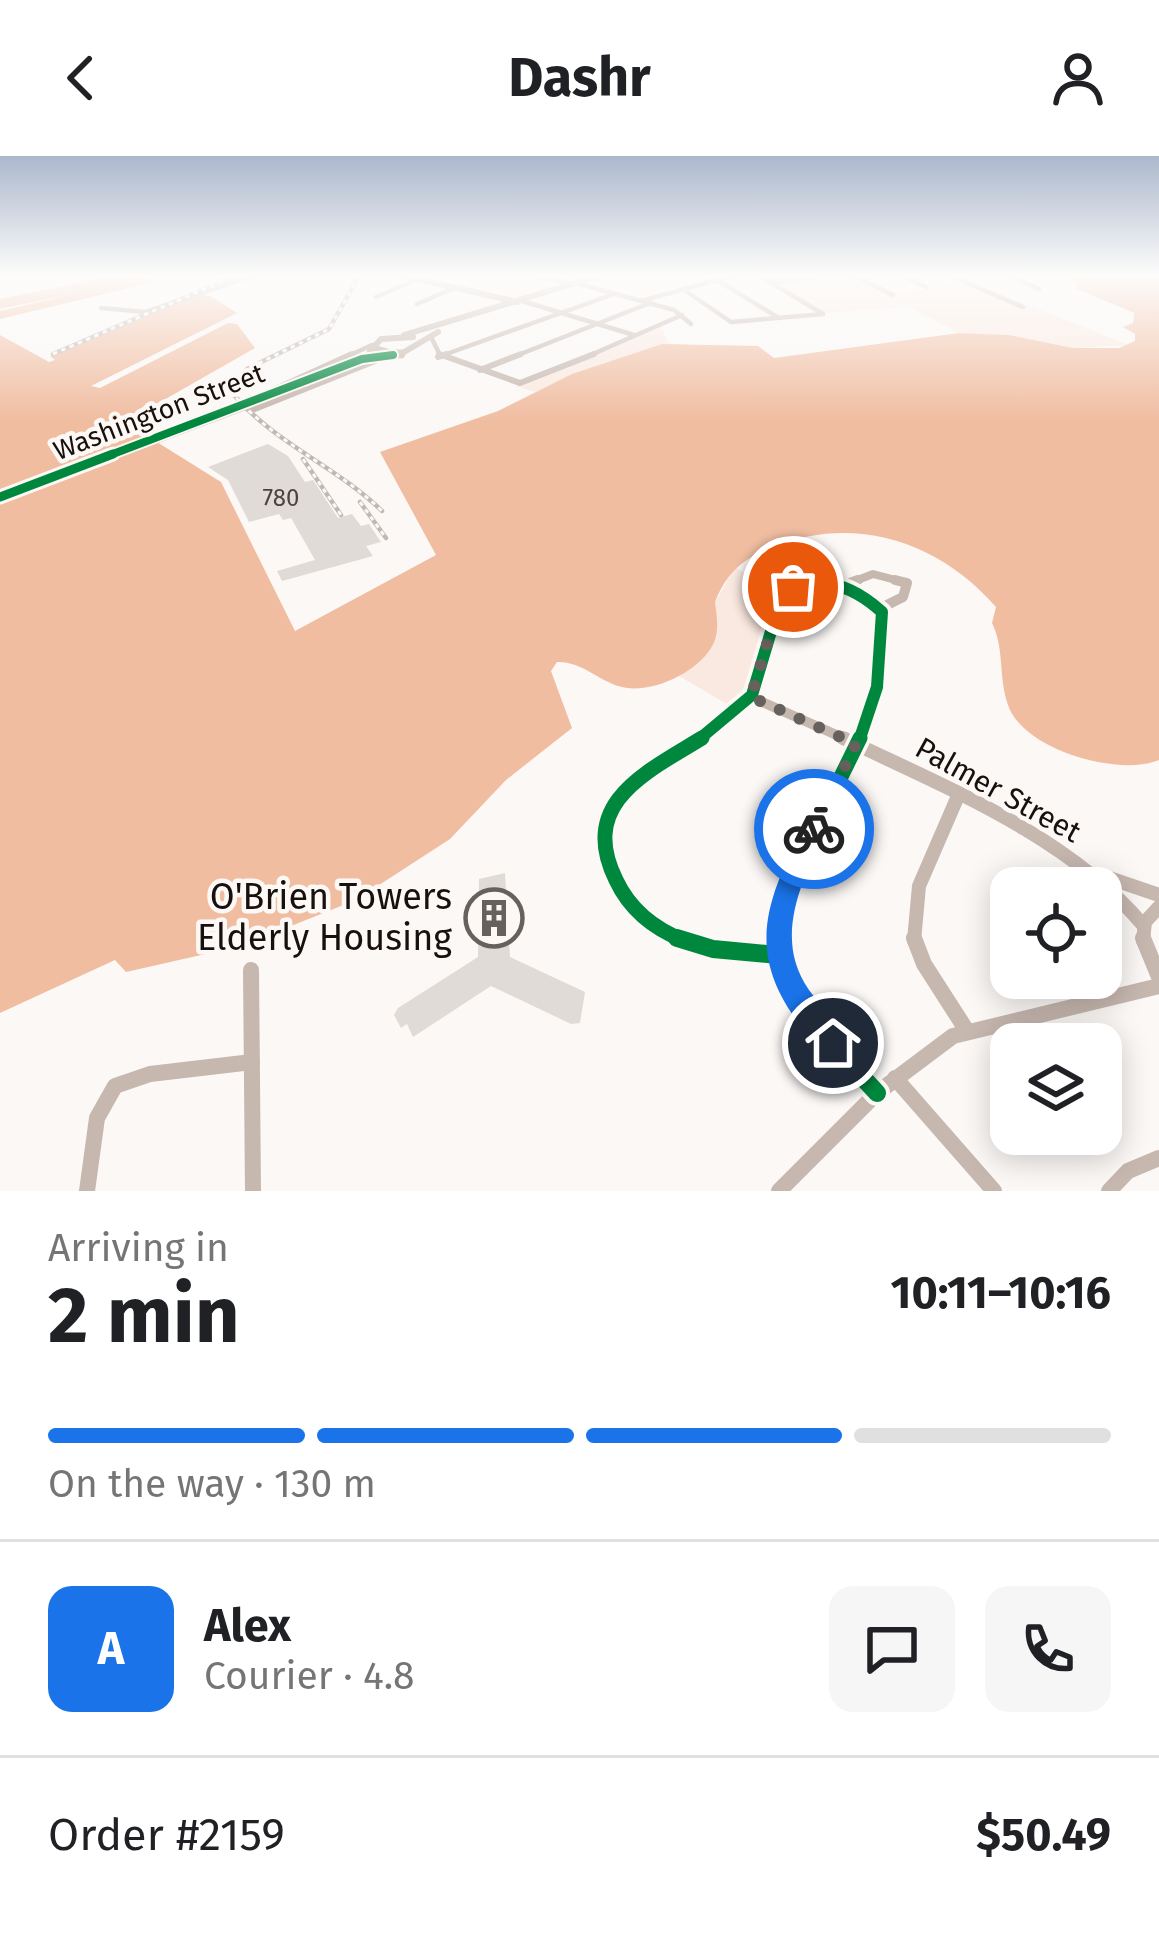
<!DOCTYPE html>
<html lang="en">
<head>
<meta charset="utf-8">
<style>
	:root { --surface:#fff; --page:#f6f6f6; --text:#202124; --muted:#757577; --line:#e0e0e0; --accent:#1a73e8 }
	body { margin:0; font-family:"Fira Sans",sans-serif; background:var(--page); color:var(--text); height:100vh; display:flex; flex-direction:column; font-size:45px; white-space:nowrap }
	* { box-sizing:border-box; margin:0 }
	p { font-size:39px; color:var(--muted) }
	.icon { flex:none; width:66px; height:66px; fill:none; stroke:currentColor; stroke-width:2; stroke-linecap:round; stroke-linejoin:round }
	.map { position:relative; height:1035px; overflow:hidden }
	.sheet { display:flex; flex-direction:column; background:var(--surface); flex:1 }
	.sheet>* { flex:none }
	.fabs { position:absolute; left:990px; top:711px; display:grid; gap:24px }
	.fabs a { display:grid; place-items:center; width:132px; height:132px; border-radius:24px; background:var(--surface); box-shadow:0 6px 30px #0003; font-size:60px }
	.pin { position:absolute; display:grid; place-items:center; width:102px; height:102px; color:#fff; margin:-51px; border:6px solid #fff; border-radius:50%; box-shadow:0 3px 12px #0007 }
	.courier { position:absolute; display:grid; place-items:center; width:120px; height:120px; margin:-60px; border:9px solid #1a73e8; border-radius:50%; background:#fff; color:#222; box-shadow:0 3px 15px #0007 }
	.overview em { font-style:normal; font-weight:700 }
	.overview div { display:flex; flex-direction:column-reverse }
	.overview { display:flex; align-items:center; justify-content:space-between; height:204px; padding:0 48px }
	h1 { font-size:78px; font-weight:700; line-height:90px }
	.bar { display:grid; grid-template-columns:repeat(4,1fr); gap:18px 12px; align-content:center; height:144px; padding:0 48px }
	.bar i { height:15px; border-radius:9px; background:var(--line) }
	.bar .on { background:var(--accent) }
	.bar p { grid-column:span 4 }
	.line { display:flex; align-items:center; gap:30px; padding:0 48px; border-top:3px solid var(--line) }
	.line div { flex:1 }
	.round { display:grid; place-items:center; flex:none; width:126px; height:126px; border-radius:24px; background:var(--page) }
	header { display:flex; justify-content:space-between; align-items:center; height:156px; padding:0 48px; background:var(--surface); font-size:54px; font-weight:700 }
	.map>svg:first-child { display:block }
	.green { fill:#fae9e0 }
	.water { fill:#f0bda1 }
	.building { fill:#e1dbd8 }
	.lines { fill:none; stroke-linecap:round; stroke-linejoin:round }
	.minor-far5 { stroke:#c6b7af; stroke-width:4.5 }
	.minor-far4 { stroke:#c6b7af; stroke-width:6 }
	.minor-far3 { stroke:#c6b7af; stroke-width:8 }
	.minor-far2 { stroke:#c6b7af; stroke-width:10 }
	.minor-far1 { stroke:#c6b7af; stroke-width:14 }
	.minor { stroke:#c6b7af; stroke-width:16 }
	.major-far2 { stroke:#c6b7ad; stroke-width:6 }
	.major-far1 { stroke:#c6b7ad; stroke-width:9 }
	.major { stroke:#c6b7ad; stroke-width:10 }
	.rail-casing { stroke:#c0b8b4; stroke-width:4.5 }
	.rail { stroke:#fcf8f5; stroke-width:3; stroke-dasharray:4.5; stroke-linecap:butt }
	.major-bridge-far1 { stroke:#c6b7ad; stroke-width:9 }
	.major-bridge { stroke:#c6b7ad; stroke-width:10 }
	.cycleway-far5-casing { stroke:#fcf8f5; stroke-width:9 }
	.cycleway-far4-casing { stroke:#fcf8f5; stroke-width:12 }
	.cycleway-far3-casing { stroke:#fcf8f5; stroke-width:15 }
	.cycleway-far2-casing { stroke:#fcf8f5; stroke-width:20 }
	.cycleway-far1-casing { stroke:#fcf8f5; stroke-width:22 }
	.cycleway-casing { stroke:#fcf8f5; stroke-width:26 }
	.cycleway-far5 { stroke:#00873e; stroke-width:6 }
	.cycleway-far4 { stroke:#00873e; stroke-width:8 }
	.cycleway-far3 { stroke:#00873e; stroke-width:9 }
	.cycleway-far2 { stroke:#00873e; stroke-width:12 }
	.cycleway-far1 { stroke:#00873e; stroke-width:15 }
	.cycleway { stroke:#00873e; stroke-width:18 }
	.route { fill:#1a73e8 }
	.done { stroke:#67615e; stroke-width:12; stroke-dasharray:0 21.6 }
	.labels { text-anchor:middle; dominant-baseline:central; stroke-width:9; stroke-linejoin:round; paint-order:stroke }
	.number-label { font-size:24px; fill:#4a433f }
	.far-street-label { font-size:27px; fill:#18100c; stroke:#fcf8f5 }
	.street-label { font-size:30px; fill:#18100c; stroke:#fcf8f5 }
	.near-poi-label { font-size:36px; fill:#18100c; stroke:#fcf8f5; text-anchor:end }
</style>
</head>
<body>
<header><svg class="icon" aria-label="back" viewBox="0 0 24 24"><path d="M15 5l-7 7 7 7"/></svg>Dashr<svg class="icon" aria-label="person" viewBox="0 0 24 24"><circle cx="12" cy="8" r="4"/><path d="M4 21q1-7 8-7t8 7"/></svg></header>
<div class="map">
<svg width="1159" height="1035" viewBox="0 0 1159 1035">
	<rect width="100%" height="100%" fill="#fbf8f6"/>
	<g class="green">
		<polygon points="852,123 889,140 970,126 1129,189 1073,192 1009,179 959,177 909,151 826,157 775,128"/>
		<path d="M661 171 669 187C624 201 578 215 535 236L515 230Z"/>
		<path d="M735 411 774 438 753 524 732 551 679 520C705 502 719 477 715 446Z"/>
	</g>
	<g class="water">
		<polygon points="113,120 159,125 0,163 0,155 82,136 0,153 0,143"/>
		<path d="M1073 120H1159V604C1119 621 1023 594 1008 549 998 520 1005 494 992 467L996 451C939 385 854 358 772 391 743 403 727 416 715 446 717 462 720 478 711 492 695 518 648 540 618 530 597 523 580 505 557 506L551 515 572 572 506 624 450 683 356 744 241 790 126 816 115 804 0 857V179L49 206 55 204 50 200 193 138 210 140 237 157 91 230 100 232 228 167 237 168 255 192 134 261 141 264 144 278 221 326 295 475 436 399 380 296 498 255 572 218 662 188 758 190 774 202 959 177 1009 179 1073 192H1119L1135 185V178L1123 171 1133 167 1134 157 1077 133Z"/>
	</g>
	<g class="building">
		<polygon points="268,288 288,300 305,326 313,324 338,362 352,358 361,370 369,368 381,386 366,390 373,400 282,425 277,415 315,404 291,362 283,364 279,358 249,366 228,324 208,311"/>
		<polygon points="505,717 510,801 585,836 580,867 571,868 491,830 413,881 407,868 401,872 394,859 398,852 478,801 479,723"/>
	</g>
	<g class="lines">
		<g class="minor-far5">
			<polyline points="534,120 572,128"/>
			<polyline points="760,120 823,158"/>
			<polyline points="854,120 893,139"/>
			<polyline points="902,120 926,131"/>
			<polyline points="951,120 1023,151"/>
			<polyline points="1011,120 1039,133"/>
			<polyline points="717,124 779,162"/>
			<polyline points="576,127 674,154 691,168"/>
			<polyline points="771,127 810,122 806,120"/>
			<polyline points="683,133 731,166 823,158"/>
			<polyline points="376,141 418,123"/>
			<polyline points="522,145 634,179"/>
			<polyline points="641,145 731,120"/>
			<polyline points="417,148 454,132"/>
			<polyline points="101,152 146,156 251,120"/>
			<polyline points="431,181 441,201"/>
			<polyline points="346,201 372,189"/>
			<polyline points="438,201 614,138"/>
			<polyline points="513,201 650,147"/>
			<polyline points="586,201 682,159"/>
		</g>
		<g class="minor-far4">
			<polyline points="352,198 245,247 252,254 380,203"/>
			<polyline points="439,198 520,227 594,198"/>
			<polyline points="438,201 446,198"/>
			<polyline points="480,214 521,198"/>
		</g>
		<g class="minor-far3">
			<polyline points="812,427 830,427"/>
			<polyline points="850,427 873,418 907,427"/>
		</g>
		<g class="minor-far2">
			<polyline points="845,429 858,424"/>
			<polyline points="879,453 903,441 907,427 895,424"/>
			<polyline points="751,541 850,585"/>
			<path d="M697 585 752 539 781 442C817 416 851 428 882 456L877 531 859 585"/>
		</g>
		<g class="minor-far1">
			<path d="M843 582C947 632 1068 680 1143 769"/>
			<polyline points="1109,722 1159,739"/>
			<path d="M685 785C654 773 630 754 616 724 578 647 645 617 702 582"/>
			<polyline points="779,785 782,741 860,582"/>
			<polyline points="914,785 919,730 958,640"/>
			<polyline points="1143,785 1145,766 1159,751"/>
		</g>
		<g class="minor">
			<polyline points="677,782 713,793 778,799"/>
			<path d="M779 782C785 846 836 892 877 937"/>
			<polyline points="914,782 924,808 967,875"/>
			<polyline points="1143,782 1159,821"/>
			<polyline points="251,814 253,1035"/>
			<polyline points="895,922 994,1035"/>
			<polyline points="87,1035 97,962 115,930 150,918 252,906"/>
			<polyline points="779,1035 877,937 953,880 1159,830"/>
			<polyline points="1109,1035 1128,1015 1159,1002"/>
		</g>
		<g class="major-far2">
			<polyline points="405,120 517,146"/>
			<polyline points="404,179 598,120"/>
			<polyline points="371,191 399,199 438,176"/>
			<polyline points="370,195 381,183 413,181"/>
			<polyline points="378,201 393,199"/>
		</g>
		<g class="major-far1">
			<polyline points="387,198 401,198"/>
			<polyline points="260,244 362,203 393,199"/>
		</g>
		<polyline class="major" points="0,341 111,300"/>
		<defs>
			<g id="rail">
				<path d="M359 120 329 173 247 213 230 234C271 286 335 309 382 355"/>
				<polyline points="53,198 235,120"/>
				<polyline points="303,303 341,359"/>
				<polyline points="360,346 386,382"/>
			</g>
		</defs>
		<use href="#rail" class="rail-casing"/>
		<use href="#rail" class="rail"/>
		<polyline class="major-bridge-far1" points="111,300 260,244"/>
		<polyline class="major-bridge" points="111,300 116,298"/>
		<defs>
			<polyline id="cycleway-far5" points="378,201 393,199"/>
			<polyline id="cycleway-far4" points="105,301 362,203 393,199"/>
			<g id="cycleway-far3">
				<polyline points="0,341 113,298"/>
				<polyline points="812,427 830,427"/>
			</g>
			<path id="cycleway-far2" d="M697 585 752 539 781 442C817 416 851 428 882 456L877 531 859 585"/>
			<g id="cycleway-far1">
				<path d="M685 785C654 773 630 754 616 724 578 647 645 617 702 582"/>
				<polyline points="779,785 782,741 860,582"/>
			</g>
			<g id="cycleway">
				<polyline points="677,782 713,793 778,799"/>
				<path d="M779 782C785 846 836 892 877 937"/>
			</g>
		</defs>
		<use href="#cycleway-far5" class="cycleway-far5-casing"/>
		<use href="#cycleway-far4" class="cycleway-far4-casing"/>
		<use href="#cycleway-far3" class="cycleway-far3-casing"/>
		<use href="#cycleway-far2" class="cycleway-far2-casing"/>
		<use href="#cycleway-far1" class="cycleway-far1-casing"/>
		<use href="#cycleway" class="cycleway-casing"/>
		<use href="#cycleway-far5" class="cycleway-far5"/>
		<use href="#cycleway-far4" class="cycleway-far4"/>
		<use href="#cycleway-far3" class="cycleway-far3"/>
		<use href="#cycleway-far2" class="cycleway-far2"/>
		<use href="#cycleway-far1" class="cycleway-far1"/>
		<use href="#cycleway" class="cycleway"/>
	</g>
	<linearGradient id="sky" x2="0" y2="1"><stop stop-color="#abb8cc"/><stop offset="0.45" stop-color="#fdfcfb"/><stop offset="1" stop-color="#fdfcfb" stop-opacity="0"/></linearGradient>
	<rect width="1159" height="265" fill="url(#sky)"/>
	<path class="route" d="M814 663 826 673C803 724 772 781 809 834 822 852 839 866 848 887L844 898 833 902C818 896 810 882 800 869 743 794 768 741 806 666Z"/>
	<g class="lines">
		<polyline class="done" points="793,431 781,442 751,541 856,588 814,673"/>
	</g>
	<defs>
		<symbol id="building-ring" viewBox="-11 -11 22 22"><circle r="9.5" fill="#fcf8f5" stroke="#67615e" stroke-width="1.5"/><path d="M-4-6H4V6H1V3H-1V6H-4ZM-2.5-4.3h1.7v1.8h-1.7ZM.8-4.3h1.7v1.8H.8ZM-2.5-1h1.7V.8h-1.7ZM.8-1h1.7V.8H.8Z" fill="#67615e"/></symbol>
	</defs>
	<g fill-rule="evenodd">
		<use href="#building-ring" x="461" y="729" width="66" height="66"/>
	</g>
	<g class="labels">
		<g class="number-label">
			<text x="281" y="342">780</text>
		</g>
		<g class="far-street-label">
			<text transform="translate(159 256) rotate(-21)">Washington Street</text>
		</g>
		<g class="street-label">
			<text transform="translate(998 634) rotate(29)">Palmer Street</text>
		</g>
		<g class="near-poi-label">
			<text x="452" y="741">O'Brien Towers<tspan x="452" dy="41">Elderly Housing</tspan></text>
		</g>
	</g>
</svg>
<div class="fabs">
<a><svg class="icon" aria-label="locate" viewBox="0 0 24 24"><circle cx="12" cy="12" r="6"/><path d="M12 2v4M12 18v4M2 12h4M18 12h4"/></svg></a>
<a><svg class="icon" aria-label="layers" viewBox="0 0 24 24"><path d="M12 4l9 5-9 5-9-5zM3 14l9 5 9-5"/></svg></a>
</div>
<div class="pin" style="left:793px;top:431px;background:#ea580c"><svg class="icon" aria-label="bag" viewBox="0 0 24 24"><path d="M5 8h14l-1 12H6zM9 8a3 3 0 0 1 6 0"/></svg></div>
<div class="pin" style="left:833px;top:887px;background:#1f2937"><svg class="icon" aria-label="home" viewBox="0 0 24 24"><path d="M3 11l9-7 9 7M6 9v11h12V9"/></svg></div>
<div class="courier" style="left:814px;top:673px"><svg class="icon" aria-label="bike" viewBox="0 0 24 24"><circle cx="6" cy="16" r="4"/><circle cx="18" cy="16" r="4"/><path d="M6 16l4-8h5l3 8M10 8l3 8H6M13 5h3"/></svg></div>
</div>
<section class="sheet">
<div class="overview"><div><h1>2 min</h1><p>Arriving in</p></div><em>10:11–10:16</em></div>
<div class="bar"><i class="on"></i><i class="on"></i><i class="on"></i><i></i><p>On the way · 130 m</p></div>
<div class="line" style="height:216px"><b class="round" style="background:var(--accent);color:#fff">A</b><div><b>Alex</b><p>Courier · 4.8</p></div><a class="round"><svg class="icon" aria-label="chat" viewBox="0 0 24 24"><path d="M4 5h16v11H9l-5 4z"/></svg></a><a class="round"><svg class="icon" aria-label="phone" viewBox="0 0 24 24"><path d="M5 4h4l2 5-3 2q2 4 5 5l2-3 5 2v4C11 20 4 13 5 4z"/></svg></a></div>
<div class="line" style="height:156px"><div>Order #2159</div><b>$50.49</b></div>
</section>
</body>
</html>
